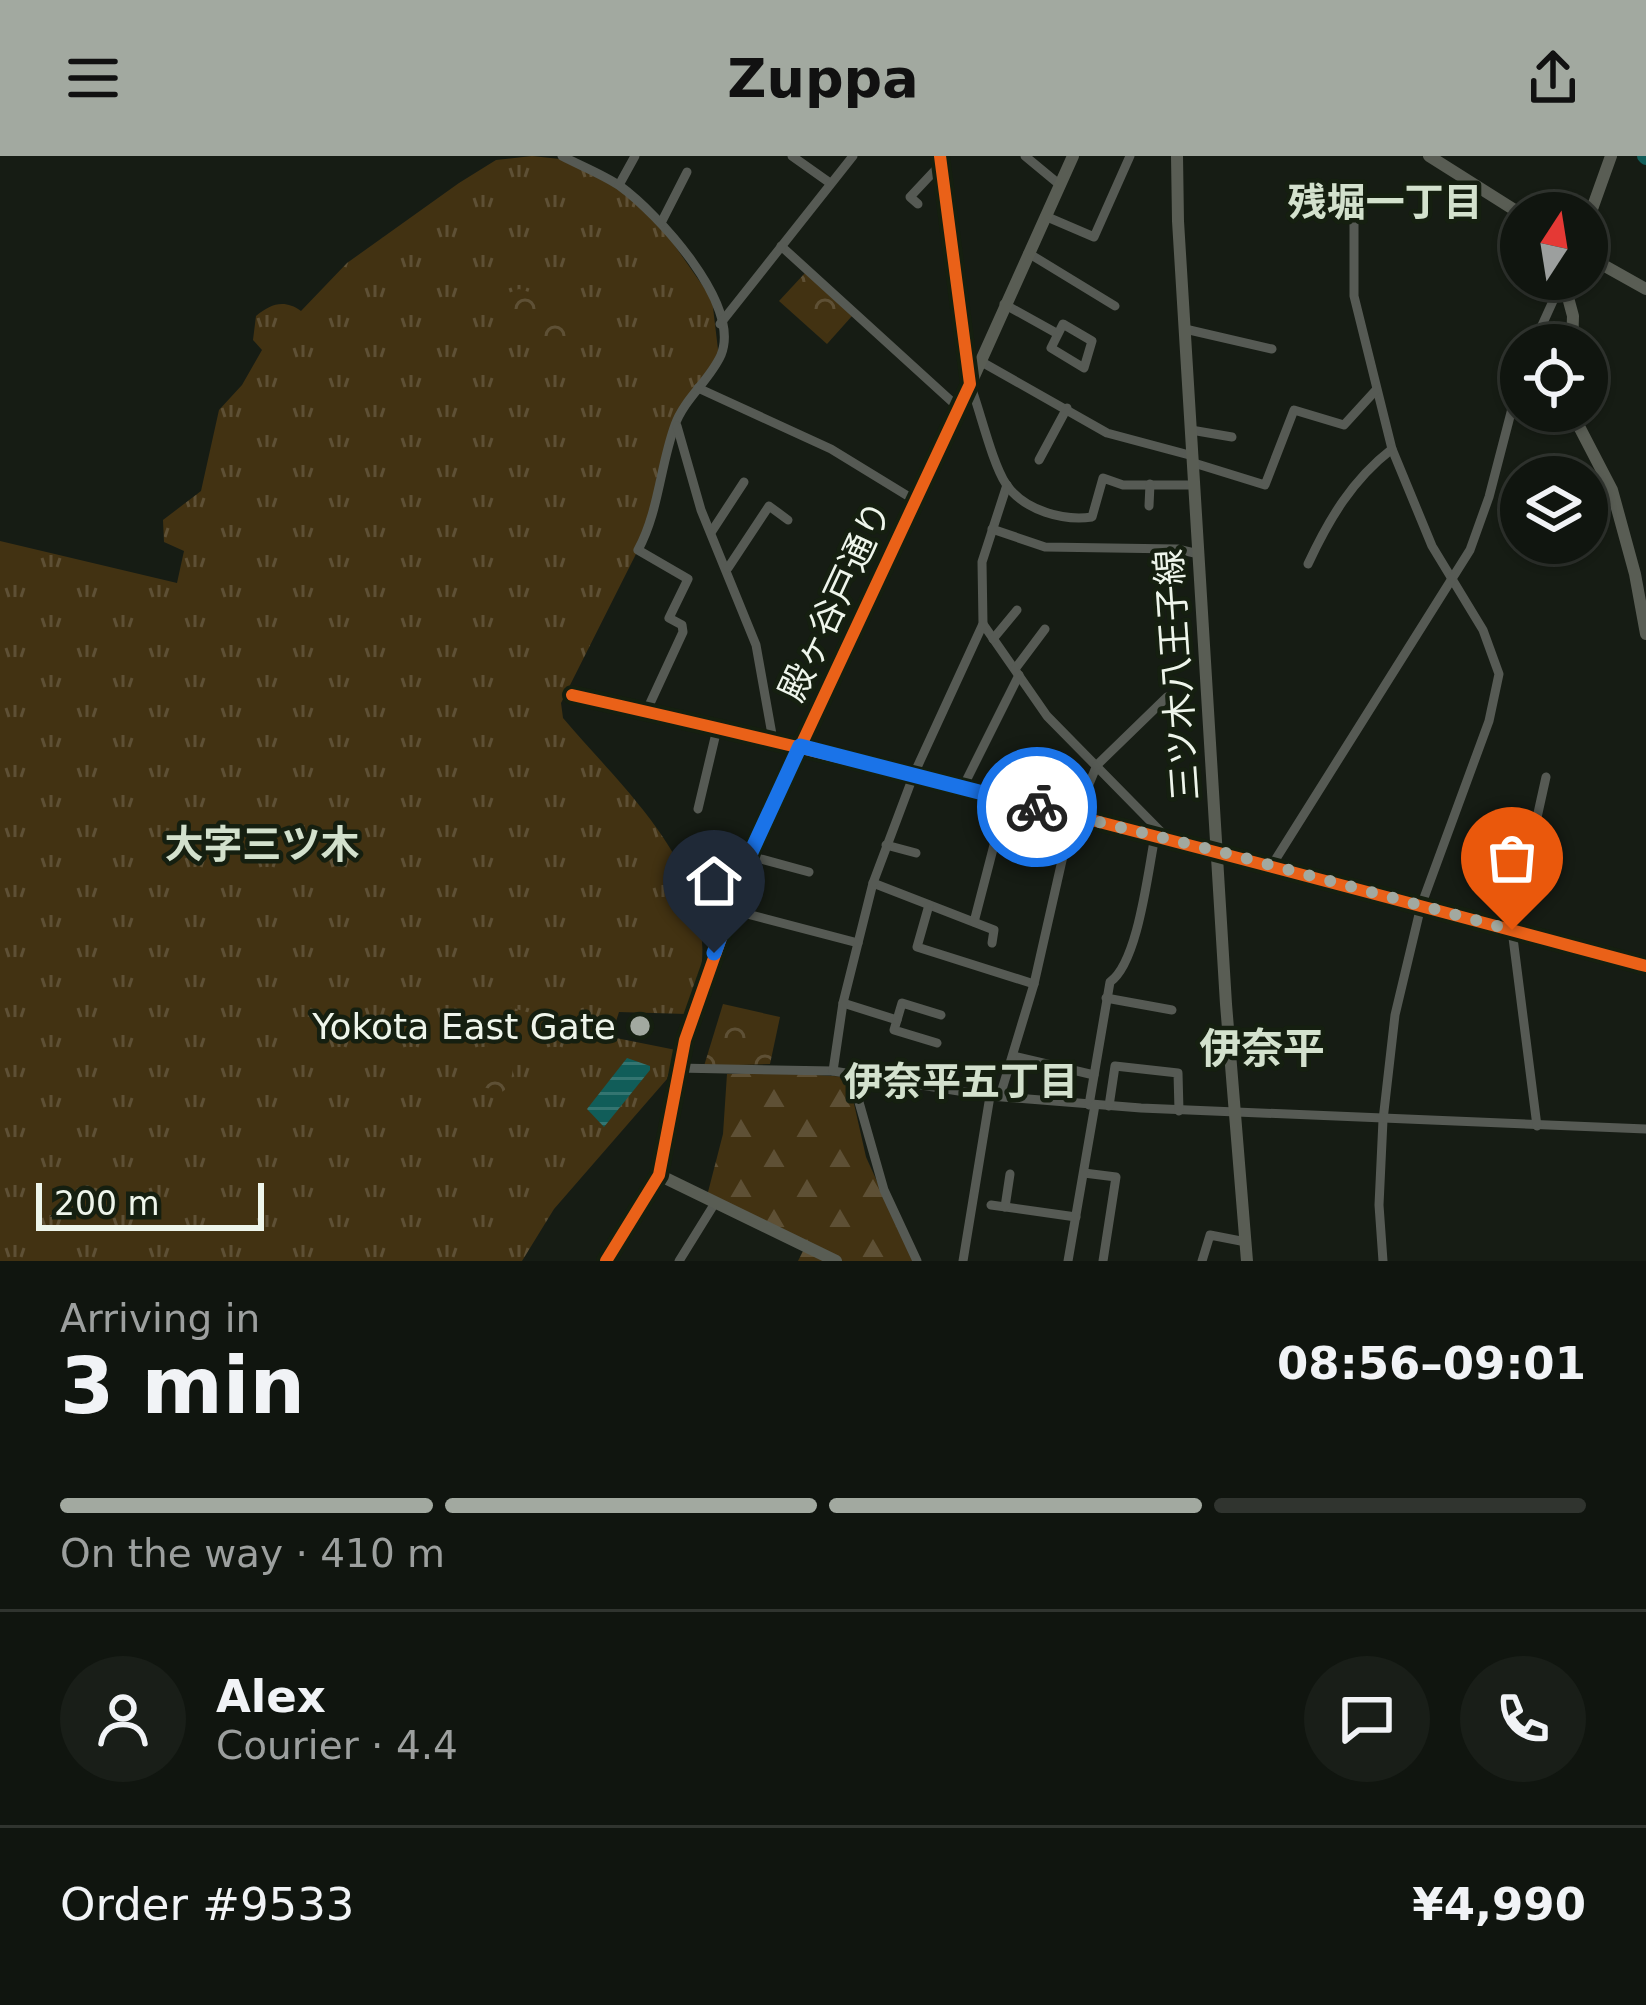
<!DOCTYPE html>
<html lang="en">
<head>
<meta charset="utf-8">
<style>
	:root { --surface:#10150f; --page:#191e18; --text:#f1f3f6; --muted:#9c9f9e; --line:#30342f; --accent:#a2a9a0 }
	body { margin:0; font-family:"DejaVu Sans","Noto Sans JP",sans-serif; background:var(--page); color:var(--text); height:100vh; display:flex; flex-direction:column; font-size:45px; white-space:nowrap }
	* { box-sizing:border-box; margin:0 }
	p { font-size:39px; color:var(--muted) }
	.icon { flex:none; width:66px; height:66px; fill:none; stroke:currentColor; stroke-width:2; stroke-linecap:round; stroke-linejoin:round }
	.map { position:relative; height:1105px; overflow:hidden }
	.sheet { display:flex; flex-direction:column; background:var(--surface); flex:1 }
	.sheet>* { flex:none }
	.needle { width:78px; rotate:12deg }
	.buttons { position:absolute; left:1500px; top:36px; display:grid; gap:24px }
	.buttons a { display:grid; place-items:center; width:108px; height:108px; border-radius:50%; background:var(--surface); box-shadow:0 3px 9px #0004,0 0 0 3px var(--line); font-size:60px }
	.scale { position:absolute; left:36px; bottom:30px; width:228px; box-sizing:border-box; padding-left:12px; border:6px solid #eef5eb; border-top:0; font-size:33px; line-height:42px; white-space:nowrap; color:#eef5eb; -webkit-text-stroke:9px #151f10; paint-order:stroke }
	.pin { position:absolute; display:grid; place-items:center; width:102px; height:102px; color:#fff; margin:-123px -51px; border-radius:50% 50% 50% 0; rotate:-45deg; box-shadow:0 0 12px #0007 }
	.pin .icon { rotate:45deg }
	.courier { position:absolute; display:grid; place-items:center; width:120px; height:120px; margin:-60px; border:9px solid #1a73e8; border-radius:50%; background:#fff; color:#222; box-shadow:0 3px 15px #0007 }
	.head em { font-style:normal; font-weight:700 }
	.head div { display:flex; flex-direction:column-reverse }
	.head { display:flex; align-items:center; justify-content:space-between; height:204px; padding:0 60px }
	h1 { font-size:78px; font-weight:700; line-height:90px }
	.bar { display:grid; grid-template-columns:repeat(4,1fr); gap:18px 12px; align-content:center; height:144px; padding:0 60px }
	.bar i { height:15px; border-radius:9px; background:var(--line) }
	.bar .active { background:var(--accent) }
	.bar p { grid-column:span 4 }
	.line { display:flex; align-items:center; gap:30px; padding:0 60px; border-top:3px solid var(--line) }
	.line div { flex:1 }
	.round { display:grid; place-items:center; flex:none; width:126px; height:126px; border-radius:63px; background:var(--page) }
	header { display:flex; justify-content:space-between; align-items:center; height:156px; padding:0 60px; background:var(--accent); color:#111; font-size:54px; font-weight:700 }
	.map>svg:first-child { display:block }
	.grass { fill:url(#grass-tufts) }
	.forest { fill:url(#forest-firs) }
	.park { fill:url(#park-crowns) }
	.water { fill:url(#water-rules) }
	.lines { fill:none; stroke-linecap:round; stroke-linejoin:round }
	.river { stroke:#115d59; stroke-width:14 }
	.street { stroke:#565a54; stroke-width:9 }
	.secondary { stroke:#595d54; stroke-width:12 }
	.cycleway-casing { stroke:#151f10; stroke-width:20 }
	.cycleway { stroke:#ea6118; stroke-width:12 }
	.done { stroke:#a2a9a0; stroke-width:12; stroke-dasharray:0 21.6 }
	.route { stroke:#1a73e8; stroke-width:15 }
	.poi-dot { fill:#a2a9a0; stroke:#151f10; stroke-width:4.5 }
	.labels { text-anchor:middle; dominant-baseline:central; stroke-width:9; stroke-linejoin:round; paint-order:stroke }
	.street-label { font-size:36px; fill:#eef5eb; stroke:#151f10 }
	.poi-label { font-size:36px; fill:#eef5eb; stroke:#151f10; text-anchor:end }
	.neighbourhood-label { font-size:39px; font-weight:bold; fill:#d3e1cd; stroke:#151f10 }
	.quarter-label { font-size:42px; font-weight:bold; fill:#d3e1cd; stroke:#151f10 }
</style>
</head>
<body>
<header><svg class="icon" aria-label="menu" viewBox="0 0 24 24"><path d="M4 6h16M4 12h16M4 18h16"/></svg>Zuppa<svg class="icon" aria-label="share" viewBox="0 0 24 24"><path d="M12 15V3M7 8l5-5 5 5M5 13v7h14v-7"/></svg></header>
<div class="map">
<svg width="1646" height="1105" viewBox="0 0 1646 1105">
	<defs>
		<pattern id="grass-tufts" width="24" height="20" patternUnits="userSpaceOnUse" patternTransform="scale(3)"><rect width="24" height="20" fill="#423212"/><path d="M3 7l-1-3M5 7V3M7 7l1-3M15 17l-1-3M17 17v-4M19 17l1-3" fill="none" stroke="#5e5035"/></pattern>
		<pattern id="forest-firs" width="22" height="20" patternUnits="userSpaceOnUse" patternTransform="scale(3)"><rect width="22" height="20" fill="#423212"/><path d="M5 1l3.5 6h-7zM16 11l3.5 6h-7z" fill="#5e5035"/></pattern>
		<pattern id="park-crowns" width="20" height="18" patternUnits="userSpaceOnUse" patternTransform="scale(3)"><rect width="20" height="18" fill="#423212"/><path d="M2 6a3 3 0 1 1 6 0M12 15a3 3 0 1 1 6 0" fill="none" stroke="#5e5035"/></pattern>
		<pattern id="water-rules" width="6" height="5" patternUnits="userSpaceOnUse" patternTransform="scale(3)"><rect width="6" height="5" fill="#115d59"/><path d="M0 2.5h6" fill="none" stroke="#347571"/></pattern>
	</defs>
	<rect width="100%" height="100%" fill="#161c14"/>
	<path class="grass" d="M532 0 569 4 593 15 654 60 712 143 719 202 676 265 638 394 561 547 563 562C623 633 715 712 701 814 699 828 692 844 687 858L619 856 611 881 676 894 667 923 554 1053 522 1105H0V385L177 427 184 395 164 386 163 364 201 335 219 254 242 229 262 194 253 184 256 160C271 148 284 143 301 155L347 107 459 27 496 4Z"/>
	<polygon class="forest" points="769,916 848,921 866,1001 913,1105 798,1105 806,1089 707,1040 723,978 727,918"/>
	<g class="park">
		<polygon points="805,117 852,160 827,188 779,145"/>
		<path d="M519 133 552 143 574 167 564 203C532 189 503 176 483 147Z"/>
		<polygon points="492,846 551,863 551,884 516,895 510,930 502,936 483,931"/>
		<polygon points="723,848 780,861 770,908 704,910"/>
	</g>
	<polygon class="water" points="627,902 650,910 650,914 604,971 587,953"/>
	<g class="lines">
		<polyline class="river" points="1644,0 1646,2"/>
		<g class="street">
			<path d="M562 0C581 10 602 18 620 30 657 57 742 148 721 199 710 224 684 243 675 269 660 310 659 355 638 394L688 423 669 462 682 469 683 476 646 556"/>
			<polyline points="792,0 830,27"/>
			<polyline points="1025,0 1060,29"/>
			<polyline points="619,29 635,0"/>
			<polyline points="918,48 910,41 940,9"/>
			<polyline points="1354,55 1354,140 1392,293 1432,390 1483,474 1499,518 1489,565 1421,750 1395,859 1383,964 1379,1049 1383,1105"/>
			<polyline points="1045,60 1094,81 1130,0"/>
			<polyline points="661,67 687,16"/>
			<polyline points="781,90 960,253"/>
			<polyline points="1028,97 1115,150"/>
			<polyline points="1004,148 1058,178 1063,168 1092,185 1084,212 1051,192 1058,178"/>
			<polyline points="720,168 853,0"/>
			<polyline points="1185,173 1272,193"/>
			<polyline points="1533,189 1563,123"/>
			<polyline points="980,205 1107,277 1193,300"/>
			<path d="M970 228C980 254 992 307 1006 328 1024 355 1064 365 1092 361L1103 322 1123 329H1195"/>
			<polyline points="698,232 831,293 916,345"/>
			<polyline points="677,270 701,354 756,489 773,584"/>
			<polyline points="1191,274 1232,281"/>
			<polyline points="1039,304 1067,252"/>
			<polyline points="1194,307 1265,329 1294,254 1344,269 1376,234"/>
			<polyline points="1149,350 1150,328"/>
			<polyline points="992,373 1045,391 1177,393 1199,398"/>
			<polyline points="712,375 744,326"/>
			<path d="M1308 408C1329 363 1352 324 1392 293"/>
			<polyline points="728,412 769,350 788,364"/>
			<polyline points="983,468 1047,560 1164,679"/>
			<polyline points="993,483 1017,454"/>
			<polyline points="1015,513 1045,473"/>
			<polyline points="572,539 914,618 1218,694"/>
			<polyline points="963,631 1019,519"/>
			<polyline points="698,653 717,573"/>
			<polyline points="886,689 916,697"/>
			<polyline points="750,700 809,716"/>
			<polyline points="1272,709 1470,394 1489,341 1521,218"/>
			<polyline points="873,727 994,774 992,787"/>
			<polyline points="929,749 917,791 1034,828"/>
			<polyline points="728,753 858,787"/>
			<polyline points="974,766 1006,643"/>
			<polyline points="1106,842 1172,854"/>
			<polyline points="843,847 897,864 894,874 937,887"/>
			<polyline points="897,864 902,847 941,859"/>
			<polyline points="1013,900 1094,919"/>
			<polyline points="677,912 833,915 990,940 1141,952 1646,973"/>
			<polyline points="833,915 843,847 873,727 914,618 983,468 982,406 1007,329"/>
			<polyline points="851,918 884,1034 917,1105"/>
			<polyline points="1000,940 1034,828 1068,678 1097,609 1167,541"/>
			<path d="M1089 949 1110 826C1138 807 1148 715 1155 680"/>
			<polyline points="1109,950 1115,910 1178,917 1179,955"/>
			<polyline points="1537,970 1512,774 1546,621"/>
			<polyline points="1084,1017 1116,1021 1103,1105"/>
			<polyline points="991,1049 1076,1061"/>
			<polyline points="1005,1051 1010,1018"/>
			<polyline points="679,1105 715,1047"/>
			<polyline points="963,1105 990,940"/>
			<polyline points="1068,1105 1095,949"/>
			<polyline points="1202,1105 1210,1079 1246,1086"/>
		</g>
		<g class="secondary">
			<polyline points="1177,0 1178,65 1226,848 1247,1105"/>
			<polyline points="1429,0 1521,58"/>
			<polyline points="1587,67 1611,0"/>
			<polyline points="1587,100 1646,133"/>
			<polyline points="1563,123 1573,160 1572,189"/>
			<polyline points="971,227 1073,0"/>
			<polyline points="1571,255 1612,334 1635,418 1646,478"/>
			<polyline points="1218,694 1646,810"/>
			<polyline points="659,1019 836,1105"/>
			<polyline points="606,1105 659,1019 685,884 752,694 970,228 940,0"/>
		</g>
		<defs>
			<g id="cycleway">
				<path d="M572 539C933 619 1289 715 1646 810"/>
				<polyline points="606,1105 659,1019 685,884 752,694 970,228 940,0"/>
			</g>
		</defs>
		<use href="#cycleway" class="cycleway-casing"/>
		<use href="#cycleway" class="cycleway"/>
	</g>
	<g class="lines">
		<polyline class="done" points="1037,651 1230,698 1512,774"/>
		<polyline class="route" points="714,797 752,694 800,590 1037,651"/>
	</g>
	<circle class="poi-dot" cx="640" cy="870" r="12"/>
	<g class="labels">
		<g class="street-label">
			<text transform="translate(835 445) rotate(-65)">殿ヶ谷戸通り</text>
			<text transform="translate(1177 519) rotate(-94)">三ツ木八王子線</text>
		</g>
		<g class="poi-label">
			<text x="616" y="870">Yokota East Gate</text>
		</g>
		<g class="neighbourhood-label">
			<text x="1385" y="46">残堀一丁目</text>
			<text x="262" y="688">大字三ツ木</text>
			<text x="961" y="925">伊奈平五丁目</text>
		</g>
		<g class="quarter-label">
			<text x="1262" y="892">伊奈平</text>
		</g>
	</g>
</svg>
<div class="buttons">
<a><svg class="needle" viewBox="-14 -14 28 28"><path d="M0-13l5 13h-10z" fill="#e53935"/><path d="M0 13l5-13h-10z" fill="#9c9f9e"/></svg></a>
<a><svg class="icon" aria-label="locate" viewBox="0 0 24 24"><circle cx="12" cy="12" r="6"/><path d="M12 2v4M12 18v4M2 12h4M18 12h4"/></svg></a>
<a><svg class="icon" aria-label="layers" viewBox="0 0 24 24"><path d="M12 4l9 5-9 5-9-5zM3 14l9 5 9-5"/></svg></a>
</div>
<div class="scale">200 m</div>
<div class="pin" style="left:1512px;top:774px;background:#ea580c"><svg class="icon" aria-label="bag" viewBox="0 0 24 24"><path d="M5 8h14l-1 12H6zM9 8a3 3 0 0 1 6 0"/></svg></div>
<div class="pin" style="left:714px;top:797px;background:#1f2937"><svg class="icon" aria-label="home" viewBox="0 0 24 24"><path d="M3 11l9-7 9 7M6 9v11h12V9"/></svg></div>
<div class="courier" style="left:1037px;top:651px"><svg class="icon" aria-label="bike" viewBox="0 0 24 24"><circle cx="6" cy="16" r="4"/><circle cx="18" cy="16" r="4"/><path d="M6 16l4-8h5l3 8M10 8l3 8H6M13 5h3"/></svg></div>
</div>
<section class="sheet">
<div class="head"><div><h1>3 min</h1><p>Arriving in</p></div><em>08:56–09:01</em></div>
<div class="bar"><i class="active"></i><i class="active"></i><i class="active"></i><i></i><p>On the way · 410 m</p></div>
<div class="line" style="height:216px"><a class="round"><svg class="icon" aria-label="person" viewBox="0 0 24 24"><circle cx="12" cy="8" r="4"/><path d="M4 21q1-7 8-7t8 7"/></svg></a><div><b>Alex</b><p>Courier · 4.4</p></div><a class="round"><svg class="icon" aria-label="chat" viewBox="0 0 24 24"><path d="M4 5h16v11H9l-5 4z"/></svg></a><a class="round"><svg class="icon" aria-label="phone" viewBox="0 0 24 24"><path d="M5 4h4l2 5-3 2q2 4 5 5l2-3 5 2v4C11 20 4 13 5 4z"/></svg></a></div>
<div class="line" style="height:156px"><div>Order #9533</div><b>¥4,990</b></div>
</section>
</body>
</html>
